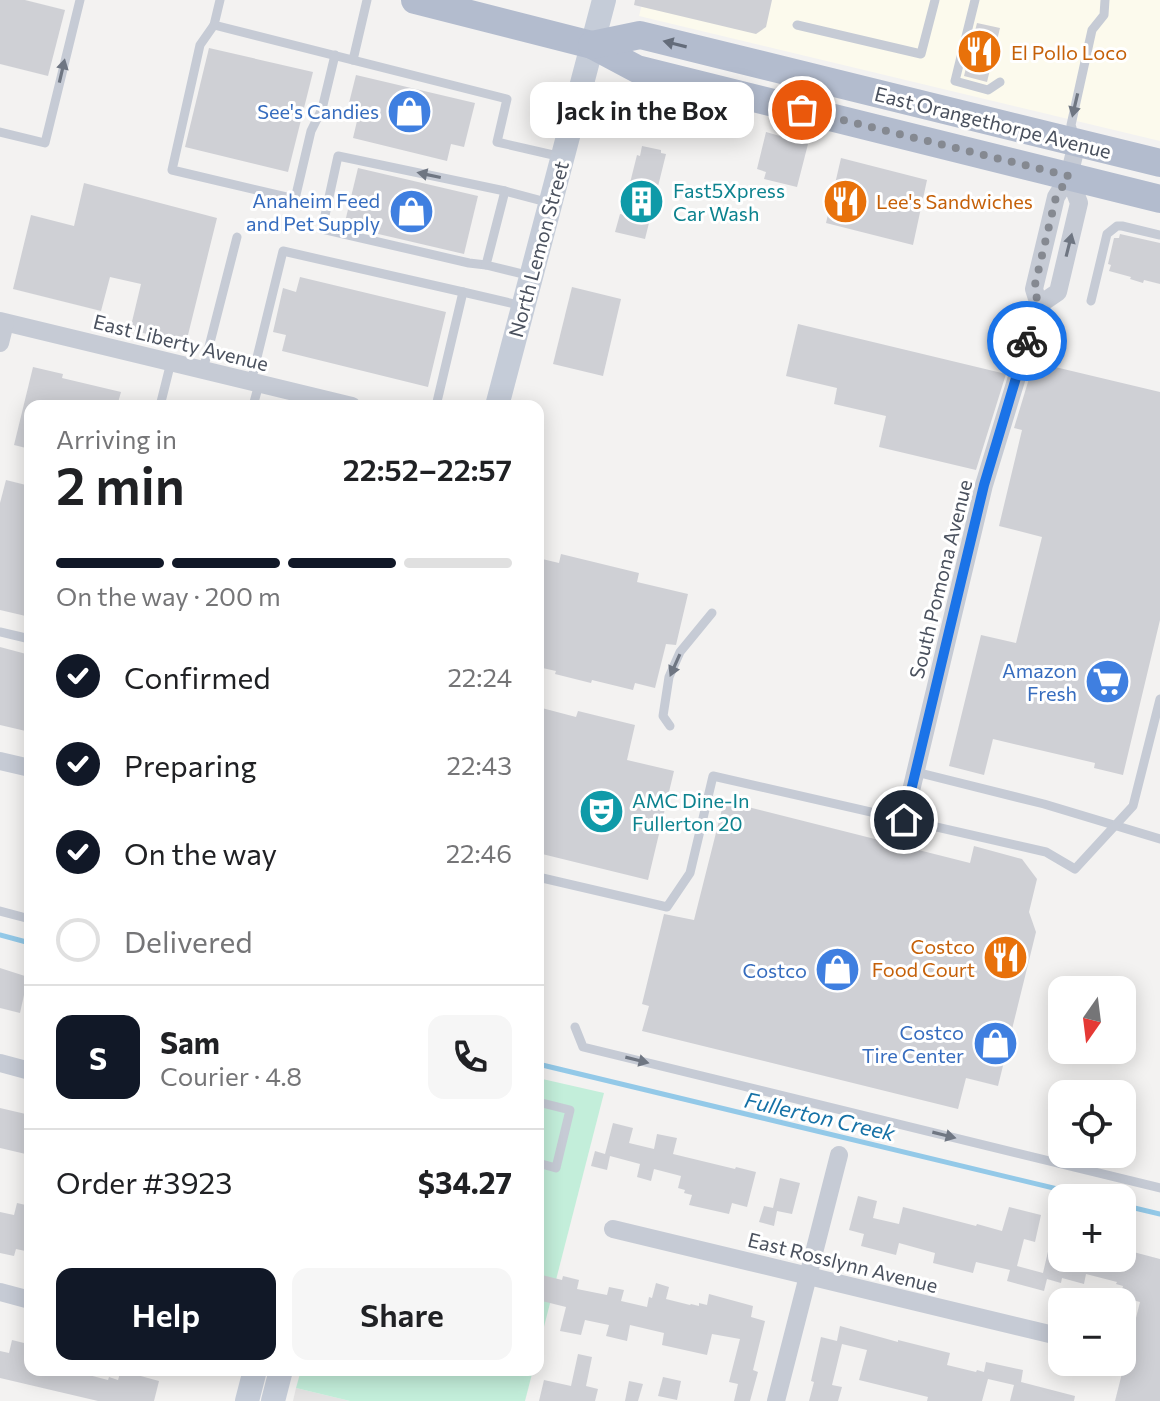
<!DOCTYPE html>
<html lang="en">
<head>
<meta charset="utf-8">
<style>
	:root { --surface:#fff; --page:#f6f6f6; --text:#202124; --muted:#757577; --line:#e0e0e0; --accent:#111827 }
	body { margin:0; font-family:Commissioner,sans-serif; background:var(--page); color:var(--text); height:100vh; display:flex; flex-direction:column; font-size:30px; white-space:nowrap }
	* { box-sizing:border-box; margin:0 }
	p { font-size:26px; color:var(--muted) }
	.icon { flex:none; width:44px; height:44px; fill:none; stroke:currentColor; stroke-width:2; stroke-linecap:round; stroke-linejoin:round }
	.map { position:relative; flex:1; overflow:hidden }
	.sheet { position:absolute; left:24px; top:400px; width:520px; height:976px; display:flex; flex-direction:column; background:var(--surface); border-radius:16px; box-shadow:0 4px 20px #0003 }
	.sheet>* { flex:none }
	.needle { width:52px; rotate:194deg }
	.controls { position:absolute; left:1048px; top:976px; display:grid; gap:16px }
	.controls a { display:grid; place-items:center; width:88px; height:88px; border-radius:16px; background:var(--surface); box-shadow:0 4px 20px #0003; font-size:40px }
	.pin { position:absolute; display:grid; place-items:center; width:68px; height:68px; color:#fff; margin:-34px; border:4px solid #fff; border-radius:50%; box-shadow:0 2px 8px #0007 }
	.courier { position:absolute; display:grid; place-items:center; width:80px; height:80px; margin:-40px; border:6px solid #1a73e8; border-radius:50%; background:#fff; color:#222; box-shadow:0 2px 10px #0007 }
	.bubble { position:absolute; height:56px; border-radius:16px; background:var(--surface); box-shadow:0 4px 20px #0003; font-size:26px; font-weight:600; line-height:56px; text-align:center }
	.overview em { font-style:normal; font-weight:600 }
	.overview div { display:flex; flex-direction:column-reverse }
	.overview { display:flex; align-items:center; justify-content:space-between; height:136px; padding:0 32px }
	h1 { font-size:52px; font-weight:600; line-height:60px }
	.bar { display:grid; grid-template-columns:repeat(4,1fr); gap:12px 8px; align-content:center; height:96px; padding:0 32px }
	.bar i { height:10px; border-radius:6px; background:var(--line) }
	.bar .on { background:var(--accent) }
	.bar p { grid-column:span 4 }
	.line { display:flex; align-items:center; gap:20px; padding:0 32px; border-top:2px solid var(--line) }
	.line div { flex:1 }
	.round { display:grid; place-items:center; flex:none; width:84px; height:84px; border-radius:16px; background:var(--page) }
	ol { padding:0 32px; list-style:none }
	li { display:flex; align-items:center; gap:24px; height:88px }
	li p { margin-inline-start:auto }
	li .icon { padding:8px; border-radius:50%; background:var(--accent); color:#fff; stroke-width:4 }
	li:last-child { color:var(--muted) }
	li i { width:44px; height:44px; border:4px solid var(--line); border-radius:50% }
	.action { display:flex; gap:16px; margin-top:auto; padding:16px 32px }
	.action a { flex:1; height:92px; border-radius:16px; background:var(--accent); color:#fff; font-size:32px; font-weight:600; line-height:92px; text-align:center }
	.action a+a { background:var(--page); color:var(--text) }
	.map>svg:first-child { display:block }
	.commercial { fill:#fcfaed }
	.education { fill:#e4e3e3 }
	.green { fill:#c3eeda }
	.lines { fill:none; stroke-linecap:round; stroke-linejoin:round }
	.stream { stroke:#93c9e8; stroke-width:5 }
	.building { fill:#cfd0d5 }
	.lane { stroke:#c6cbd5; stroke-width:9 }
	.street { stroke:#c6cbd5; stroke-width:18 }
	.secondary { stroke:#c5ccd8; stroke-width:24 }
	.primary { stroke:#b3bcce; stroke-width:28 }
	.oneway { fill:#646c7a }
	.oneway2 { fill:#6f7682 }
	.done { stroke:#858991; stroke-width:8; stroke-dasharray:0 14.4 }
	.route { stroke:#1a73e8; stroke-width:10 }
	.labels { text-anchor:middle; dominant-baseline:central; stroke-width:6; stroke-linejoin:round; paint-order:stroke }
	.food-label { font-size:20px; fill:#c56008; stroke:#fff; text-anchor:start }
	.shop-label { font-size:20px; fill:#366cbe; stroke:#fff; text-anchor:end }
	.street-label { font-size:20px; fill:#4a515e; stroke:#fff }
	.culture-label { font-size:20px; fill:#0d838f; stroke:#fff; text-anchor:start }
	.water-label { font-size:22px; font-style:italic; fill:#1571a6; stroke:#fff }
</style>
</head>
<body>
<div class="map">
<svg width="1160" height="1401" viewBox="0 0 1160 1401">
	<rect width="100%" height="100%" fill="#f3f2f1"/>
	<polygon class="commercial" points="643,0 1160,0 1160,141 639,16"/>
	<polygon class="education" points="296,1388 350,1401 293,1401"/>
	<g class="green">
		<polygon points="538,1078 604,1093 538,1350"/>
		<polygon points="301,1370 533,1370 525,1401 350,1401 296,1388"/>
	</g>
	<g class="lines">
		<g class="stream">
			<polyline points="0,935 30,943"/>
			<polyline points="538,1064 1095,1198"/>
			<polyline points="1122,1205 1160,1214"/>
		</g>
	</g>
	<g class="building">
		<polygon points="0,0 25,0 65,10 48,76 0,64"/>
		<polygon points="635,0 772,0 766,27 756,34 634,5"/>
		<polygon points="977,23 1000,28 987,82 964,76"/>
		<polygon points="209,48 313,72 288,172 185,147"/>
		<polygon points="356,75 475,103 464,147 451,144 447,161 353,138 357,121 345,119"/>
		<polygon points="766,132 808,144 797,187 764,179 766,172 757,169"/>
		<polygon points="642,146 661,150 661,153 666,154 645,239 615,232 620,214 626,215 632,188 629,187 637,155 640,156"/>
		<polygon points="841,158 927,180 913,245 826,223"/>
		<polygon points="358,168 478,196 464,254 344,226"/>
		<polygon points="84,183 217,218 186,343 130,330 141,284 110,277 101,311 13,289 31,215 74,226"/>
		<polygon points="1120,234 1160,243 1160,284 1144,280 1143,283 1130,279 1131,277 1109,271 1111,265 1108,264 1114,238 1119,238"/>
		<polygon points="300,277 446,312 428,387 282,351 286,335 273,332 283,288 296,292"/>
		<polygon points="572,287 621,299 603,376 553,364"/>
		<polygon points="798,324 1006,374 976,470 879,447 886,416 834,404 837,388 786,376"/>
		<polygon points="1034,362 1160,392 1160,620 1123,775 1094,768 1095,763 993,739 984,775 949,766 981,635 1016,643 1042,537 999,526 1022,430 1014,428"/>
		<polygon points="33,367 63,374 62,378 121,392 117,406 30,406 30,449 14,445"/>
		<polygon points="6,480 30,486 30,617 0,610 0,503"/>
		<polygon points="561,554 639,573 637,582 688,594 676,645 666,644 655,688 635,683 633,690 592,680 591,683 555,674 556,671 538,667 538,558 559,563"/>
		<polygon points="0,647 30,655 30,732 0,725"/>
		<polygon points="538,707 576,717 578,711 635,725 627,760 674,771 648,880 538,853"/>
		<polygon points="724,801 970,863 974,846 1022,859 1037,879 1029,912 1036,932 998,1086 966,1078 958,1109 642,1031 649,1006 642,1004 664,914 694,920"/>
		<polygon points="0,968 28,977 20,1013 0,1008"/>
		<polygon points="0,1108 30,1115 30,1155 0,1148"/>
		<polygon points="613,1123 633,1128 629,1143 654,1149 657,1134 677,1138 673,1154 735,1169 736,1167 756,1172 747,1207 732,1203 729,1214 689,1205 692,1195 684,1193 685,1190 678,1188 681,1176 654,1169 651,1181 637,1177 640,1164 610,1156 607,1170 591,1166 595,1151 605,1154"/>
		<polygon points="780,1178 800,1183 792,1214 777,1211 774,1226 759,1222 764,1206 773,1208"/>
		<polygon points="858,1196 877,1201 873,1218 899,1224 903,1207 976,1226 977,1224 1002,1231 1009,1207 1041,1215 1035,1242 1024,1239 1017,1266 1043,1273 1050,1243 1062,1246 1062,1258 1122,1258 1122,1249 1160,1259 1160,1401 1115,1401 1140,1302 1120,1297 1123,1286 1116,1284 1117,1282 1086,1274 1084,1284 1062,1278 1061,1283 1047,1279 1044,1291 1007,1281 1010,1270 976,1262 973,1273 933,1263 935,1253 899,1243 896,1255 861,1246 864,1234 849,1230"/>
		<polygon points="17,1203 30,1206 30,1252 16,1249 14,1256 0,1253 0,1212 14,1215"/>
		<polygon points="538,1274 562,1280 563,1276 579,1280 577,1289 607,1295 609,1287 624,1290 621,1301 647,1307 649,1297 652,1298 656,1283 669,1287 666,1299 690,1305 691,1304 699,1306 699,1303 707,1305 709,1294 753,1306 751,1317 765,1321 753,1370 758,1372 750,1401 734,1401 738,1384 729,1382 740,1339 712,1334 707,1355 662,1345 664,1333 630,1325 627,1341 606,1336 609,1325 585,1320 581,1335 560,1331 566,1307 538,1300"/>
		<polygon points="840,1326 898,1342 898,1340 950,1353 947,1365 976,1372 977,1370 984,1372 986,1362 1023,1370 1021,1382 1075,1396 1074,1401 1010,1401 1014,1385 988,1379 982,1401 927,1401 928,1397 859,1380 867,1350 842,1344 832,1385 842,1387 838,1401 809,1401 814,1382 811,1381 821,1337 837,1341"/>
		<polygon points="12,1340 28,1344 25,1357 30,1358 30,1370 78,1370 77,1372 108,1380 109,1377 118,1380 121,1370 138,1370 137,1375 159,1381 154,1401 98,1401 0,1378 0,1351 9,1353"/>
		<polygon points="578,1354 592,1357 586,1386 598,1389 595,1401 539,1401 544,1380 571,1386"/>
		<polygon points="663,1377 681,1381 677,1400 658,1396"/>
		<polygon points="629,1381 643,1384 638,1401 625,1401"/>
	</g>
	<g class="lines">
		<g class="lane">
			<polyline points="220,0 214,25 507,99 497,142 562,157"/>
			<polyline points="975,0 955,81 988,90 1000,82"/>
			<polyline points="214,25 200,45 172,170 295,199 311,131 322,109 335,55"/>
			<polyline points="797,25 921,54 935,0"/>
			<polyline points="353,60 367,0"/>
			<polyline points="0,132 45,143 80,0"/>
			<polyline points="1075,137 1071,125 1092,30 1104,15 1105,0"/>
			<polyline points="486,265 469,263 322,229 338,156 505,191"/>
			<polyline points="531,276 486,265 505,191 550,203"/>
			<polyline points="1091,301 1107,234 1117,226 1122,226 1160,235"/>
			<polyline points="203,370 237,237"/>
			<polyline points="251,382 283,251 463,292"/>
			<polyline points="160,406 171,362"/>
			<polyline points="253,406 259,384"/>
			<polyline points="436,406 463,292 523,306"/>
			<polyline points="0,632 30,639"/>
			<polyline points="670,726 663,716 669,677 680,652 712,613"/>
			<polyline points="916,772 1044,804 1160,839"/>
			<polyline points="538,877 667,907 690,873 713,776 1046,852 1075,869 1133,806 1160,699"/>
			<polyline points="0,911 30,919"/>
			<polyline points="575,1027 583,1047 1160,1188"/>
			<polyline points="538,1102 570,1110 556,1168 538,1163"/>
		</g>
		<g class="street">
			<polyline points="1039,305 1058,292 1079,203 1069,176"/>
			<polyline points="0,321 352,406"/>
			<polyline points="0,343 5,323"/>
			<polyline points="0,761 30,768"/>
			<polyline points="904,820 984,485 1039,305 1034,289 1056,197 1069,176 1077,143"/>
			<polyline points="0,1063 30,1071"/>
			<polyline points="613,1229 1062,1337"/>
			<polyline points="0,1292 30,1300"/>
			<polyline points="776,1401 839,1155"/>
		</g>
		<g class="secondary">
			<polyline points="497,406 604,0"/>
			<polyline points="247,1401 255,1370"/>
			<polyline points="273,1401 281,1370"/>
		</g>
		<g class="primary">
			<polyline points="415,0 592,45 637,69 1160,199"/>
			<polyline points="592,45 640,35 1160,163"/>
		</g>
	</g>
	<defs><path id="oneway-solid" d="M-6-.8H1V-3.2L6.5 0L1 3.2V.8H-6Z" transform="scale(2)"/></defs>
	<use class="oneway" href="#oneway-solid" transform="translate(675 44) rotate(-166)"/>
	<g class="oneway2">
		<use href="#oneway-solid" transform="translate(62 71) rotate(-77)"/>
		<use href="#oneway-solid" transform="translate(1075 105) rotate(103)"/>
		<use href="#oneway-solid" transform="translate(429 175) rotate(-168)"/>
		<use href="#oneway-solid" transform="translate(1069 245) rotate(-76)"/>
		<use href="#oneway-solid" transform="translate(675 665) rotate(114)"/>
		<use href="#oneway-solid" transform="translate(637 1060) rotate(14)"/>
		<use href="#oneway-solid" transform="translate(944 1135) rotate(14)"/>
	</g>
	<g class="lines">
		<polyline class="done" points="802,110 1069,176 1056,197 1034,289 1039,305 1027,341"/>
		<polyline class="route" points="904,820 984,485 1027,341"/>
	</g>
	<defs>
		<symbol id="restaurant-disc" viewBox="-11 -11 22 22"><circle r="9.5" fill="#e8710a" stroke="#fff"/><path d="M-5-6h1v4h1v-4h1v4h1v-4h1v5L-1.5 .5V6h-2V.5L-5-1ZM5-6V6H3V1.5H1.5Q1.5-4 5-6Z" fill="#fff"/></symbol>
		<symbol id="shop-disc" viewBox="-11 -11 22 22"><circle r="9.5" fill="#3f7fe0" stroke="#fff"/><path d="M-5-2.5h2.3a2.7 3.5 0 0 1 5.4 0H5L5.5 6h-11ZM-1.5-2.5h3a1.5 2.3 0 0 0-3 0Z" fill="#fff"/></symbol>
		<symbol id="building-disc" viewBox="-11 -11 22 22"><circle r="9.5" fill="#0f9aa8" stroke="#fff"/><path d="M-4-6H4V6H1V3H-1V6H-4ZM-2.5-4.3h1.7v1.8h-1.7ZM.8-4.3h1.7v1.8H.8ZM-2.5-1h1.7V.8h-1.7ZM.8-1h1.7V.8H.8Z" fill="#fff"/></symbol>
		<symbol id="supermarket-disc" viewBox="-11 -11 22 22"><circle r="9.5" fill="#3f7fe0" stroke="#fff"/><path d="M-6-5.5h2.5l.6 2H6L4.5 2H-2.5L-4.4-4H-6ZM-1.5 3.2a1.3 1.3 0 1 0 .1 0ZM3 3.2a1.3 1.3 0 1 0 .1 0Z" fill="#fff"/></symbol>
		<symbol id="theatre-disc" viewBox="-11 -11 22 22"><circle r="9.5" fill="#0f9aa8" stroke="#fff"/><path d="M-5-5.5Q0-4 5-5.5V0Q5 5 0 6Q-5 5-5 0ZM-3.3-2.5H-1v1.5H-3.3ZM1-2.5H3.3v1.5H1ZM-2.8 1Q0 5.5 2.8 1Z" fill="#fff"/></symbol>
	</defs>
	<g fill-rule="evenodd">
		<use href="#restaurant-disc" x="954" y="26" width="51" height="51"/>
		<use href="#shop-disc" x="384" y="86" width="51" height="51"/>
		<use href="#building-disc" x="616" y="176" width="51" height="51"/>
		<use href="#restaurant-disc" x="820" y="176" width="51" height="51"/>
		<use href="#shop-disc" x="386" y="186" width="51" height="51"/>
		<use href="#supermarket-disc" x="1082" y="656" width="51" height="51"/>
		<use href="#theatre-disc" x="576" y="786" width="51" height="51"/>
		<use href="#restaurant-disc" x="980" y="932" width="51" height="51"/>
		<use href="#shop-disc" x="812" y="944" width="51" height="51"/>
		<use href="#shop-disc" x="970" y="1018" width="51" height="51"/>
	</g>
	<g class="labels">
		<g class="food-label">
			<text x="1011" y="52">El Pollo Loco</text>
			<text x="876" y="201">Lee's Sandwiches</text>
			<text x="975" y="946" text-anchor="end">Costco<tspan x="975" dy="23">Food Court</tspan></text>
		</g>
		<g class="shop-label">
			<text x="379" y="111">See's Candies</text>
			<text x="380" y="200">Anaheim Feed<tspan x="380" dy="23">and Pet Supply</tspan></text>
			<text x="1077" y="670">Amazon<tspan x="1077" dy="23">Fresh</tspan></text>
			<text x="807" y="970">Costco</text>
			<text x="964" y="1032">Costco<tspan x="964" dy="23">Tire Center</tspan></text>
		</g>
		<g class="street-label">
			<text transform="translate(993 122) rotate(14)">East Orangethorpe Avenue</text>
			<text transform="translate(538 249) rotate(-75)">North Lemon Street</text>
			<text transform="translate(181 342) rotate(14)">East Liberty Avenue</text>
			<text transform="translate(940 579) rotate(-76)">South Pomona Avenue</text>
			<text transform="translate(843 1262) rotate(14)">East Rosslynn Avenue</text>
		</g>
		<g class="culture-label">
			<text x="673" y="190">Fast5Xpress<tspan x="673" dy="23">Car Wash</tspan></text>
			<text x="632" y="800">AMC Dine-In<tspan x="632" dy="23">Fullerton 20</tspan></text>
		</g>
		<g class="water-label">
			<text transform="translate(820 1116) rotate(13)">Fullerton Creek</text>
		</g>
	</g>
</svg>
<div class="controls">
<a><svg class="needle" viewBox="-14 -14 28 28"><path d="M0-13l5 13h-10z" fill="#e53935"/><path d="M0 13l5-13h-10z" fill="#757577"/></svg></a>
<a><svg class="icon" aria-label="locate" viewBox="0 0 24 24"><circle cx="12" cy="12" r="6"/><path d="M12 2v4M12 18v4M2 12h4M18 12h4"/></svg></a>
<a>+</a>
<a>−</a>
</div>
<div class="pin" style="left:802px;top:110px;background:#ea580c"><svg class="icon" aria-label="bag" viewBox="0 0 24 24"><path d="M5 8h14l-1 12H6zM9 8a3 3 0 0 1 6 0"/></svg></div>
<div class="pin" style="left:904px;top:820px;background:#1f2937"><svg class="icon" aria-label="home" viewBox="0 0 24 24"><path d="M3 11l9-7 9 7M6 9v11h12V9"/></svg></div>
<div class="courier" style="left:1027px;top:341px"><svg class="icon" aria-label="bike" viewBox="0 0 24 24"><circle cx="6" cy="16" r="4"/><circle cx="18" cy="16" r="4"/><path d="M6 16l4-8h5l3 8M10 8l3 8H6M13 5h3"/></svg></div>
<div class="bubble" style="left:530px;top:82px;width:224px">Jack in the Box</div>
<section class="sheet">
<div class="overview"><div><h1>2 min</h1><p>Arriving in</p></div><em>22:52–22:57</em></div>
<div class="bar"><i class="on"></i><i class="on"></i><i class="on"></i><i></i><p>On the way · 200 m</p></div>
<ol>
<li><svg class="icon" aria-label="check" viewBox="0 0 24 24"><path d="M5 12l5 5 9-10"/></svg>Confirmed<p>22:24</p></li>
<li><svg class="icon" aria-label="check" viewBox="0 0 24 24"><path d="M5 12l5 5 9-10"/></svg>Preparing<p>22:43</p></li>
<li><svg class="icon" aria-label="check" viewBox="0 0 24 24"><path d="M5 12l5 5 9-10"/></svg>On the way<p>22:46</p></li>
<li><i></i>Delivered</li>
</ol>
<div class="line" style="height:144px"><b class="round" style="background:var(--accent);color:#fff">S</b><div><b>Sam</b><p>Courier · 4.8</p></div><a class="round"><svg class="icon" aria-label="phone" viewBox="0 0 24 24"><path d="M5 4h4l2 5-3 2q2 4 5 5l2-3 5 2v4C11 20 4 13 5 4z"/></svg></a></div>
<div class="line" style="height:104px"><div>Order #3923</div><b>$34.27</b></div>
<div class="action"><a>Help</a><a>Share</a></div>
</section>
</div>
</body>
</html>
